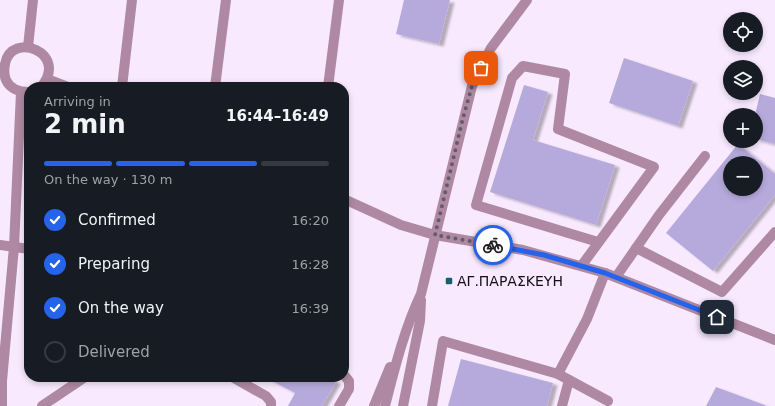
<!DOCTYPE html>
<html lang="en">
<head>
<meta charset="utf-8">
<style>
	:root { --surface:#171b24; --page:#242831; --text:#f1f3f6; --muted:#9ea1a6; --line:#363941; --accent:#2563eb }
	body { margin:0; font-family:"DejaVu Sans",sans-serif; background:var(--page); color:var(--text); height:100vh; display:flex; flex-direction:column; font-size:15px; white-space:nowrap }
	* { box-sizing:border-box; margin:0 }
	p { font-size:13px; color:var(--muted) }
	.icon { flex:none; width:22px; height:22px; fill:none; stroke:currentColor; stroke-width:2; stroke-linecap:round; stroke-linejoin:round }
	.map { position:relative; flex:1; overflow:hidden }
	.panel { position:absolute; left:24px; top:82px; width:325px; height:300px; display:flex; flex-direction:column; background:var(--surface); border-radius:16px; box-shadow:0 2px 6px #0003 }
	.panel>* { flex:none }
	.tools { position:absolute; left:723px; top:12px; display:grid; gap:8px }
	.tools a { display:grid; place-items:center; width:40px; height:40px; border-radius:50%; background:var(--surface); box-shadow:0 2px 6px #0003; font-size:20px }
	.pin { position:absolute; display:grid; place-items:center; width:34px; height:34px; color:#fff; margin:-17px; border-radius:8px; box-shadow:0 2px 6px #0006 }
	.courier { position:absolute; display:grid; place-items:center; width:40px; height:40px; margin:-20px; border:3px solid #2563eb; border-radius:50%; background:#fff; color:#222; box-shadow:0 1px 5px #0007 }
	.head em { font-style:normal; font-weight:600 }
	.head div { display:flex; flex-direction:column-reverse }
	.head { display:flex; align-items:center; justify-content:space-between; height:68px; padding:0 20px }
	h1 { font-size:26px; font-weight:600; line-height:30px }
	.bar { display:grid; grid-template-columns:repeat(4,1fr); gap:6px 4px; align-content:center; height:48px; padding:0 20px }
	.bar i { height:5px; border-radius:3px; background:var(--line) }
	.bar .active { background:var(--accent) }
	.bar p { grid-column:span 4 }
	ol { padding:0 20px; list-style:none }
	li { display:flex; align-items:center; gap:12px; height:44px }
	li p { margin-inline-start:auto }
	li .icon { padding:4px; border-radius:50%; background:var(--accent); color:#fff; stroke-width:4 }
	li:last-child { color:var(--muted) }
	li i { width:22px; height:22px; border:2px solid var(--line); border-radius:50% }
	.map>svg:first-child { display:block }
	.building { fill:#b6aadc; fill-rule:evenodd; filter:url(#shadow) }
	.lines { fill:none; stroke-linecap:round; stroke-linejoin:round }
	.minor { stroke:#af89a3; stroke-width:10 }
	.done { stroke:#635b67; stroke-width:4; stroke-dasharray:0 7.2 }
	.route { stroke:#2563eb; stroke-width:5 }
	.poi-dot { fill:#14606c; stroke:#f8e9fe; stroke-width:1.5 }
	.labels { text-anchor:middle; dominant-baseline:central; stroke-width:3; stroke-linejoin:round; paint-order:stroke }
	.poi-label { font-size:14px; fill:#130f15; stroke:#f8e9fe; text-anchor:start }
</style>
</head>
<body>
<div class="map">
<svg width="775" height="406" viewBox="0 0 775 406">
	<defs>
		<filter id="shadow"><feDropShadow dx="4.5" dy="2.5" stdDeviation="1" flood-color="#0004"/></filter>
	</defs>
	<rect width="100%" height="100%" fill="#f8e9fe"/>
	<g class="building">
		<polygon points="404,0 450,0 439,44 396,34"/>
		<polygon points="624,58 693,81 678,126 609,103"/>
		<polygon points="524,85 548,92 533,140 615,165 596,225 490,192"/>
		<polygon points="760,94 775,98 775,144 756,139 756,111"/>
		<path d="M738 144 775 174V195L713 271 666 233ZM730 163H756V189H730Z"/>
		<polygon points="461,359 553,383 547,406 448,406"/>
		<polygon points="265,377 327,377 336,382 322,406 288,406 295,393"/>
		<polygon points="716,387 765,405 765,406 706,406"/>
	</g>
	<g class="lines">
		<g class="minor">
			<polyline points="28,47 33,0"/>
			<polyline points="47,79 68,87"/>
			<polyline points="122,87 132,0"/>
			<polyline points="215,87 226,0"/>
			<polyline points="328,87 339,0"/>
			<path d="M29 92C20 92 10 89 6 80 4 75 4 69 5 64 11 30 70 53 41 87"/>
			<polyline points="344,199 401,225 435,235 523,250 605,273 775,340"/>
			<polyline points="0,245 29,249"/>
			<polyline points="636,248 722,292 775,232"/>
			<polyline points="582,265 654,167 558,129 565,74 523,66 512,78 476,205 598,242"/>
			<polyline points="616,277 659,215 705,156"/>
			<polyline points="558,374 587,319 605,273"/>
			<polyline points="232,377 266,396 271,402 271,406"/>
			<polyline points="2,406 2,381 14,247 21,92"/>
			<polyline points="42,406 85,377"/>
			<polyline points="339,406 349,389 349,381 344,375"/>
			<polyline points="374,406 390,367"/>
			<path d="M385 406C395 367 404 330 421 294L472 86 491 48 527 0"/>
			<polyline points="403,406 420,321 421,300"/>
			<polyline points="432,406 443,341 558,374 608,401"/>
			<polyline points="562,406 569,380"/>
		</g>
	</g>
	<g class="lines">
		<polyline class="done" points="481,68 472,86 463,118 435,235 493,245"/>
		<polyline class="route" points="493,245 544,255 605,273 717,317"/>
	</g>
	<rect class="poi-dot" x="445" y="277" width="8" height="8" rx="2"/>
	<g class="labels">
		<g class="poi-label">
			<text x="457" y="281">ΑΓ.ΠΑΡΑΣΚΕΥΗ</text>
		</g>
	</g>
</svg>
<div class="tools">
<a><svg class="icon" aria-label="locate" viewBox="0 0 24 24"><circle cx="12" cy="12" r="6"/><path d="M12 2v4M12 18v4M2 12h4M18 12h4"/></svg></a>
<a><svg class="icon" aria-label="layers" viewBox="0 0 24 24"><path d="M12 4l9 5-9 5-9-5zM3 14l9 5 9-5"/></svg></a>
<a>+</a>
<a>−</a>
</div>
<div class="pin" style="left:481px;top:68px;background:#ea580c"><svg class="icon" aria-label="bag" viewBox="0 0 24 24"><path d="M5 8h14l-1 12H6zM9 8a3 3 0 0 1 6 0"/></svg></div>
<div class="pin" style="left:717px;top:317px;background:#1f2937"><svg class="icon" aria-label="home" viewBox="0 0 24 24"><path d="M3 11l9-7 9 7M6 9v11h12V9"/></svg></div>
<div class="courier" style="left:493px;top:245px"><svg class="icon" aria-label="bike" viewBox="0 0 24 24"><circle cx="6" cy="16" r="4"/><circle cx="18" cy="16" r="4"/><path d="M6 16l4-8h5l3 8M10 8l3 8H6M13 5h3"/></svg></div>
<section class="panel">
<div class="head"><div><h1>2 min</h1><p>Arriving in</p></div><em>16:44–16:49</em></div>
<div class="bar"><i class="active"></i><i class="active"></i><i class="active"></i><i></i><p>On the way · 130 m</p></div>
<ol>
<li><svg class="icon" aria-label="check" viewBox="0 0 24 24"><path d="M5 12l5 5 9-10"/></svg>Confirmed<p>16:20</p></li>
<li><svg class="icon" aria-label="check" viewBox="0 0 24 24"><path d="M5 12l5 5 9-10"/></svg>Preparing<p>16:28</p></li>
<li><svg class="icon" aria-label="check" viewBox="0 0 24 24"><path d="M5 12l5 5 9-10"/></svg>On the way<p>16:39</p></li>
<li><i></i>Delivered</li>
</ol>
</section>
</div>
</body>
</html>
